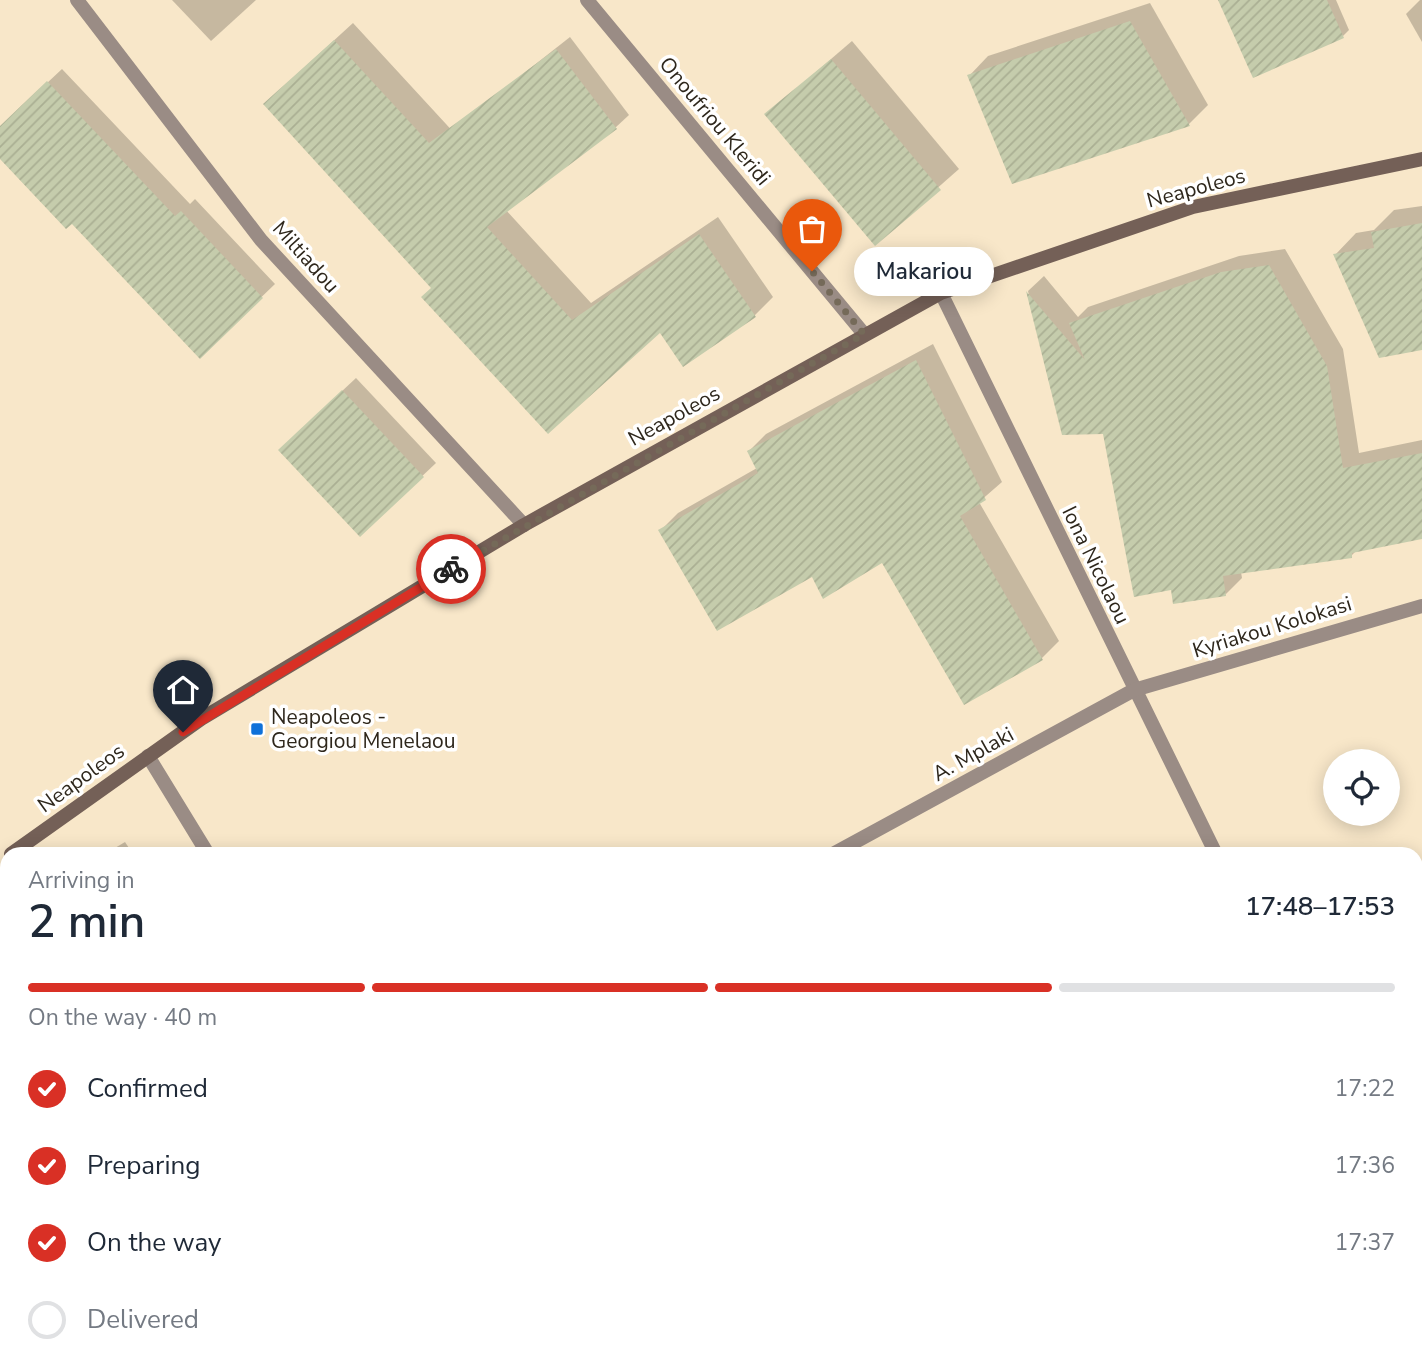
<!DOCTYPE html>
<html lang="en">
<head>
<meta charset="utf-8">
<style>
	:root { --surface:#fff; --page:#f6f6f7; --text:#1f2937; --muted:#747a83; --line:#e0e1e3; --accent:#d93025 }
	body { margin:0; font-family:"Nunito Sans",sans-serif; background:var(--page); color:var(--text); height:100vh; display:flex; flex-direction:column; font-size:26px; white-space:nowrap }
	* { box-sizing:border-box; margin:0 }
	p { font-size:23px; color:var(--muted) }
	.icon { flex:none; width:38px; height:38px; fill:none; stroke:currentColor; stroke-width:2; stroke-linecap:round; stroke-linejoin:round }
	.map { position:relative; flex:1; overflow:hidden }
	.panel { position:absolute; left:0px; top:847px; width:1423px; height:525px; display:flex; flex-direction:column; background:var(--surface); border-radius:21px 21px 0 0; box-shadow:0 4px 18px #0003 }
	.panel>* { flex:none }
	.fabs { position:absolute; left:1323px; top:749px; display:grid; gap:14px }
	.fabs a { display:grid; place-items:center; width:77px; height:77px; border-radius:50%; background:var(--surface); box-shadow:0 4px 18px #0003; font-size:35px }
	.pin { position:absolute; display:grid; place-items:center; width:60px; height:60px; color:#fff; margin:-72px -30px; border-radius:50% 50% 50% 0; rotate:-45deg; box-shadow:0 0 7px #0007 }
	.pin .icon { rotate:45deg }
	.courier { position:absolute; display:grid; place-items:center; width:70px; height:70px; margin:-35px; border:5px solid #d93025; border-radius:50%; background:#fff; color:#222; box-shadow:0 2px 9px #0007 }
	.bubble { position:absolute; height:49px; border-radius:24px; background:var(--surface); box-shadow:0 4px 18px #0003; font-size:23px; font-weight:600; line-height:49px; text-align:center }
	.headline em { font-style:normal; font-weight:600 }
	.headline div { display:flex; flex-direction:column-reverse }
	.headline { display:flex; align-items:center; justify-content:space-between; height:119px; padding:0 28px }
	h1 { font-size:46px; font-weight:600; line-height:52px }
	.bar { display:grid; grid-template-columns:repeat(4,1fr); gap:10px 7px; align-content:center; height:84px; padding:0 28px }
	.bar i { height:9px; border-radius:5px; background:var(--line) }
	.bar .on { background:var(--accent) }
	.bar p { grid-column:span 4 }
	ol { padding:0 28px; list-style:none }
	li { display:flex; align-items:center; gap:21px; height:77px }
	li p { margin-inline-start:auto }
	li .icon { padding:7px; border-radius:50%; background:var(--accent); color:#fff; stroke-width:4 }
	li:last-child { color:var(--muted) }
	li i { width:38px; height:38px; border:4px solid var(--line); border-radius:50% }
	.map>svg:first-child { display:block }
	.shadow { fill:#0003 }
	.building { fill:url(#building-hatch) }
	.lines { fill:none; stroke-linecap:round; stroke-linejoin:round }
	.street { stroke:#9a8c85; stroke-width:14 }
	.secondary { stroke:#746057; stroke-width:14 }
	.done { stroke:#756a59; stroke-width:7; stroke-dasharray:0 12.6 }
	.route { stroke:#d93025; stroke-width:9 }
	.poi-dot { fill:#0f71d9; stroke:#fff; stroke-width:2.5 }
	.labels { text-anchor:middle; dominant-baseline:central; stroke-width:7; stroke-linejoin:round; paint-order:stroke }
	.street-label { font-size:21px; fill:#2e271c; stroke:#fff }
	.poi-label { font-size:21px; fill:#2e271c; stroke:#fff; text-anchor:start }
</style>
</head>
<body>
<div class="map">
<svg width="1422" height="1372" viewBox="0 0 1422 1372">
	<defs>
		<pattern id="building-hatch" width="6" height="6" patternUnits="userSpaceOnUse" patternTransform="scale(1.75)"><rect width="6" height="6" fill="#c5ccac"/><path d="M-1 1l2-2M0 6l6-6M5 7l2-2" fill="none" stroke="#aaaf93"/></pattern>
	</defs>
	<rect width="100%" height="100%" fill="#f8e7c9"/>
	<g class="shadow">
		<polygon points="172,0 256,0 211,41"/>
		<polygon points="1220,0 1336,0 1349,30 1343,36"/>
		<polygon points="1420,0 1422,0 1422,42 1406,14"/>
		<polygon points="1150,3 1208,105 1189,124 969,76 988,56"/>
		<polygon points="353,23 515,199 505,209 591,303 718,217 773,297 755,315 660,330 548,431 433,287 284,86"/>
		<polygon points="570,37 629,115 615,128 490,100"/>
		<polygon points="852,41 959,169 875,243 767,114"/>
		<polygon points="62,69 190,204 195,199 275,284 200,356 72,221 0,156 0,127"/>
		<polygon points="1422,206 1422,348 1335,255 1356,233 1374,230 1394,210"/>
		<polygon points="1285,249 1343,349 1359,453 1422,440 1422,537 1358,549 1351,556 1241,572 1242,578 1225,595 1172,588 1105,433 1063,433 1028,291 1044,276 1078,317 1088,307 1239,256"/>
		<polygon points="933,344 1002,482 979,502 1059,641 1042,658 965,703 883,561 812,575 661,530 678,513 757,468 749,451 766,434"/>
		<polygon points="356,378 436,463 360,535 293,437"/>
		<polygon points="125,842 133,854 105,854"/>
		<polygon points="7,917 7,957 0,946 0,924"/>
		<polygon points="654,1365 832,1365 833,1366 826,1372 659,1372"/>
	</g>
	<g class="building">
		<polygon points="1218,0 1327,0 1344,38 1253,78"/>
		<polygon points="1130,21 1190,126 1012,184 967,75"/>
		<polygon points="334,40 429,143 556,49 617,129 487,227 572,320 699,234 756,317 683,367 660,333 548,434 421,297 431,288 263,104"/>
		<polygon points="831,59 941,190 875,246 764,114"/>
		<polygon points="47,81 175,216 181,211 263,298 200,359 72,224 66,229 0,159 0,126"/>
		<polygon points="1422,223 1422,350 1379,358 1333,254 1374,248 1371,232"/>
		<polygon points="1269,265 1327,366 1343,468 1422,453 1422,539 1352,553 1352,558 1223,576 1226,596 1173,604 1171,590 1134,597 1103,434 1062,435 1026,291 1085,360 1069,323 1221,272"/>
		<polygon points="916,360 986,500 960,516 1043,660 964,705 882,563 823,599 812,577 717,631 658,530 758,473 747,451"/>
		<polygon points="342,390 424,477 360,537 278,450"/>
	</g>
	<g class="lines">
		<g class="street">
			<polyline points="77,0 261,240 524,525"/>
			<polyline points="587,0 864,334"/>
			<polyline points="941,293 1216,854"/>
			<polyline points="148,756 208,854"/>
			<polyline points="833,854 1134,690 1422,606"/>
			<polyline points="567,1365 574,1372"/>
			<polyline points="929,1372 937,1365"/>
		</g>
		<g class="secondary">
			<polyline points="11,854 201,719 376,614 524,525 941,293 1193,207 1422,159"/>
			<polyline points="0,1322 7,1330"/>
			<polyline points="37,1365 43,1372"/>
		</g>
	</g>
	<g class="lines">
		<polyline class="done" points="451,569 864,334 812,271"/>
		<polyline class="route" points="183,732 451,569"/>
	</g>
	<rect class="poi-dot" x="250" y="722" width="14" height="14" rx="3.5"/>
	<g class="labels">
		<g class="street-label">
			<text transform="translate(715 121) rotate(50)">Onoufriou Kleridi</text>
			<text transform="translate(1196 188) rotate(-15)">Neapoleos</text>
			<text transform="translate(306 257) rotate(48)">Miltiadou</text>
			<text transform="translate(674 416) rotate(-29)">Neapoleos</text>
			<text transform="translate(1096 565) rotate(64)">Iona Nicolaou</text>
			<text transform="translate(1272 627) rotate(-17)">Kyriakou Kolokasi</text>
			<text transform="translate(973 754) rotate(-29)">A. Mplaki</text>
			<text transform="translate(81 778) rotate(-36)">Neapoleos</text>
		</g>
		<g class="poi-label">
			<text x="271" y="717">Neapoleos -<tspan x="271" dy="24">Georgiou Menelaou</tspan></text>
		</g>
	</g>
</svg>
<div class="fabs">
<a><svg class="icon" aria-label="locate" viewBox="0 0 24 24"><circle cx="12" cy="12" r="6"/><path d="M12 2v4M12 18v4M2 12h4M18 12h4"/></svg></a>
</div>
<div class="pin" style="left:812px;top:271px;background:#ea580c"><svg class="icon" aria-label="bag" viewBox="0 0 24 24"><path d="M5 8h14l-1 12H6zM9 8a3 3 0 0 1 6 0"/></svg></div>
<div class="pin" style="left:183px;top:732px;background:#1f2937"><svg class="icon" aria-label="home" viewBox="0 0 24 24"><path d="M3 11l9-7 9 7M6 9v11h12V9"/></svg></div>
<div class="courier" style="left:451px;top:569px"><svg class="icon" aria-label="bike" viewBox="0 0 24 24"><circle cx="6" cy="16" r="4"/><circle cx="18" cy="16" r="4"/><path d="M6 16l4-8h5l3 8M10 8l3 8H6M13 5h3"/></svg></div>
<div class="bubble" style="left:854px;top:247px;width:140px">Makariou</div>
<section class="panel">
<div class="headline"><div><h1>2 min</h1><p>Arriving in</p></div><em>17:48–17:53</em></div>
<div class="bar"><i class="on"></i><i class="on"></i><i class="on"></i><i></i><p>On the way · 40 m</p></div>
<ol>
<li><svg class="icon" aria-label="check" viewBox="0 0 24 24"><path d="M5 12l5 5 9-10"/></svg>Confirmed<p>17:22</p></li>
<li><svg class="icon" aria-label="check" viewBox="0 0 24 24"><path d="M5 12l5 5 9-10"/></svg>Preparing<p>17:36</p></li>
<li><svg class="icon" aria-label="check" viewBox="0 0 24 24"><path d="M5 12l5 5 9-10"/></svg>On the way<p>17:37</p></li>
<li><i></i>Delivered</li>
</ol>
</section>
</div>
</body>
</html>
